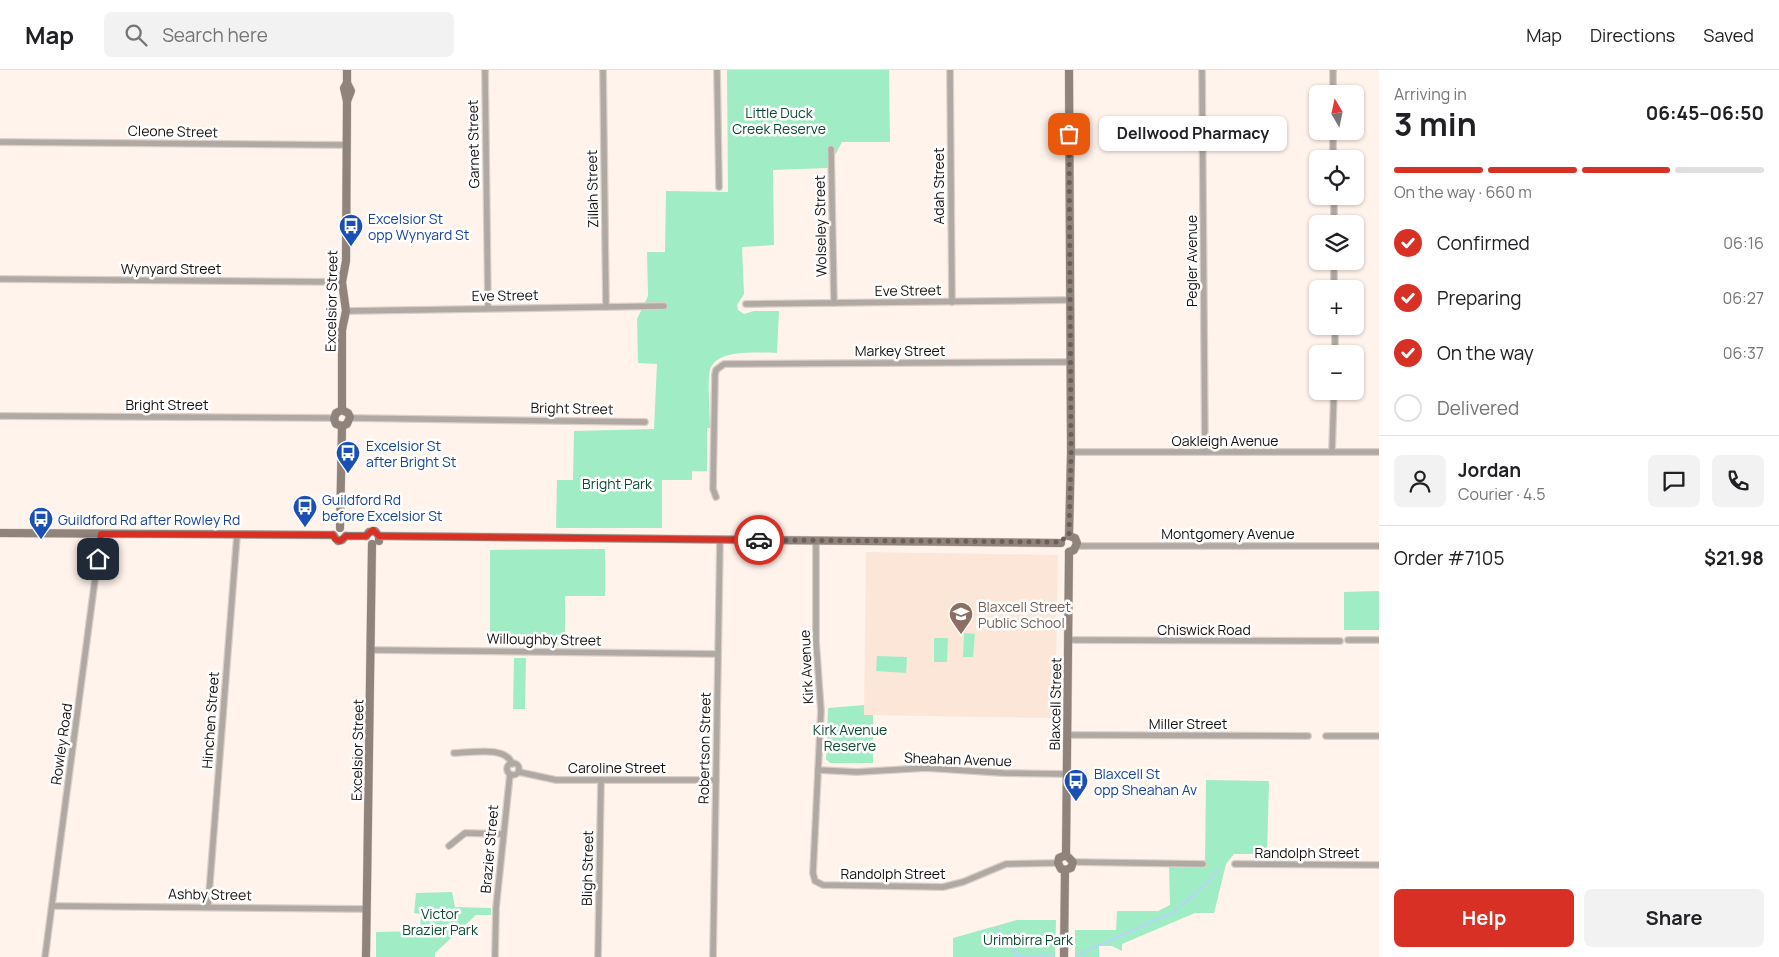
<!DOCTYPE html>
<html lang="en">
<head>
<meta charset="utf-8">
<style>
	:root { --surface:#fff; --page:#f2f2f2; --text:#202124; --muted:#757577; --line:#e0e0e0; --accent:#d93025 }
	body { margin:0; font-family:Manrope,sans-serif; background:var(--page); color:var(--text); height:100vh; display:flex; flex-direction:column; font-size:19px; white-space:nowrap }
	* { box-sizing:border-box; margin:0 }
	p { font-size:16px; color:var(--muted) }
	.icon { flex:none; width:28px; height:28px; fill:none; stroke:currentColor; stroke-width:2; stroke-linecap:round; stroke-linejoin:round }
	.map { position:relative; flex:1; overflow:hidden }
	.drawer { display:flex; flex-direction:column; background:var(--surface); width:400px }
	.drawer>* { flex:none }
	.needle { width:32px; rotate:351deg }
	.controls { position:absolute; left:1309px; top:15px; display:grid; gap:10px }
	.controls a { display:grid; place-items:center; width:55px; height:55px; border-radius:8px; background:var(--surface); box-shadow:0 1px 4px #0004; font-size:25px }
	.pin { position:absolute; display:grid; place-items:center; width:42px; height:42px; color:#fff; margin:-21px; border-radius:10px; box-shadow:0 2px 8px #0006 }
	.courier { position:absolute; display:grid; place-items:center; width:50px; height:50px; margin:-25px; border:4px solid #d93025; border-radius:50%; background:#fff; color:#222; box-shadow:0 1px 6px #0007 }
	.bubble { position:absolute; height:35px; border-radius:8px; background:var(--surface); box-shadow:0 1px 4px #0004; font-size:16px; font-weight:700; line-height:35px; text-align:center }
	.overview em { font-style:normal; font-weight:700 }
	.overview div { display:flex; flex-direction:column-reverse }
	.overview { display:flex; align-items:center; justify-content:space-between; height:85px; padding:0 15px }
	h1 { font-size:32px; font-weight:700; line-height:38px }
	.bar { display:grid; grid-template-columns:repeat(4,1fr); gap:8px 5px; align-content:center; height:60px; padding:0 15px }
	.bar i { height:6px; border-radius:4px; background:var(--line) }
	.bar .current { background:var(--accent) }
	.bar p { grid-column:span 4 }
	.line { display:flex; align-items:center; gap:12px; padding:0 15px; border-top:1px solid var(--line) }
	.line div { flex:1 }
	.round { display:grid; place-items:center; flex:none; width:52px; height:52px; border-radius:8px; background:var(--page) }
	ol { padding:0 15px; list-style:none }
	li { display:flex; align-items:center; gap:15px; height:55px }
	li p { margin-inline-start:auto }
	li .icon { padding:5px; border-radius:50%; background:var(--accent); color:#fff; stroke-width:4 }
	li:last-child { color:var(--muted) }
	li i { width:28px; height:28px; border:2px solid var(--line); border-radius:50% }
	.cta { display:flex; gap:10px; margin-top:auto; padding:10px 15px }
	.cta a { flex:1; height:58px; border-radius:8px; background:var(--accent); color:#fff; font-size:20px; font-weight:700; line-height:58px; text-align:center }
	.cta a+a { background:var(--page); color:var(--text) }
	header { display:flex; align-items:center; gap:30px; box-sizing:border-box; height:70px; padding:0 25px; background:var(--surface); border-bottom:1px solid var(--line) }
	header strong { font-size:24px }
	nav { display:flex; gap:28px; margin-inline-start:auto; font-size:18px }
	.search { width:350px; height:45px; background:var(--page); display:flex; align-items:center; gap:12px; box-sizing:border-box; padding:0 18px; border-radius:8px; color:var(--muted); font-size:19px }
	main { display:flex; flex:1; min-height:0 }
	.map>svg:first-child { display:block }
	.built { fill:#fce6d8 }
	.green { fill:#a0ecc5 }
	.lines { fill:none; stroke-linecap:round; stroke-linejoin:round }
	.stream { stroke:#b5d5f6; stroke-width:2 }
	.street-casing { stroke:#dacfc7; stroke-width:8 }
	.secondary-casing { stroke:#dacfc7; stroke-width:9 }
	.street { stroke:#b0a8a3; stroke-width:5.5 }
	.secondary { stroke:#8f837b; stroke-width:8 }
	.done { stroke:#69605b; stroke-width:5; stroke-dasharray:0 9 }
	.route { stroke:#d93025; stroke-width:6 }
	.labels { text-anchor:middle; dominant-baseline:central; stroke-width:5; stroke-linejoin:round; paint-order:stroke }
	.park-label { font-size:14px; fill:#0c4b32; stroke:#fff }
	.street-label { font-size:14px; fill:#18110d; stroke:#fff }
	.transit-label { font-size:14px; fill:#164399; stroke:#fff; text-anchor:start }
	.education-label { font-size:14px; fill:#785e54; stroke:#fff; text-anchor:start }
</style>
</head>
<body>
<header>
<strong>Map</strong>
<div class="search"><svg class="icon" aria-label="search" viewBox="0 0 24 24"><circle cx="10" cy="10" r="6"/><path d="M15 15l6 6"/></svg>Search here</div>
<nav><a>Map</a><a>Directions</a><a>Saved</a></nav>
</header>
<main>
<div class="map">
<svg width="1379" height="887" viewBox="0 0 1379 887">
	<rect width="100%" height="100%" fill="#fff3eb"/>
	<polygon class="built" points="866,482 1058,485 1055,648 864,645"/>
	<g class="green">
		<path d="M727 0H889L890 72H842L828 98 773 100 774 175 742 177 744 224 737 235 738 240 744 244 754 241H779L777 283C760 283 716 278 710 300 707 311 710 344 710 358H707V401H692V410H662V458H556L557 410H573L574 361 654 359 657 294 638 293 637 249 648 226 647 182H665L666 121 728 122Z"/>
		<polygon points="605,479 605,526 565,526 565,575 490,575 490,480"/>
		<polygon points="1379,521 1379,560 1344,560 1344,522"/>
		<polygon points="964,563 975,564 973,587 963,587"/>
		<polygon points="934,568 948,568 947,592 934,592"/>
		<polygon points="877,586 907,587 906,603 876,601"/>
		<polygon points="514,588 526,588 525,639 513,639"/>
		<polygon points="864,635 864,645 873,645 873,693 830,693 826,689 828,638"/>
		<polygon points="1206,710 1269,711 1267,784 1234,784 1226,794 1214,843 1195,843 1122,874 1122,881 1112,876 1099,876 1099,887 1075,887 1075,860 1116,860 1117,841 1158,841 1170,835 1169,796 1205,796"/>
		<polygon points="452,822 455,837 491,838 491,845 476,845 435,883 435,887 376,887 376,862 420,861 421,844 414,843 416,823"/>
		<polygon points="1017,850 1056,850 1055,887 953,887 953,868"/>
	</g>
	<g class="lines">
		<g class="stream">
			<polyline points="997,857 1000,864 1019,886"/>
			<polyline points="1077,885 1174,842 1205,815 1218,800"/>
			<polyline points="1016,887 1053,885"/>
		</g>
		<defs>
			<g id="street">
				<polyline points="485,0 488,238"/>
				<polyline points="603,0 606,237"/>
				<polyline points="717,0 719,117"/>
				<polyline points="950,0 952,232"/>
				<polyline points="1202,0 1205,382"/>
				<polyline points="1333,0 1333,24"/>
				<polyline points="1333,61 1333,89"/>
				<polyline points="0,72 346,75"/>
				<polyline points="831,79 834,233"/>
				<polyline points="1334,126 1334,154"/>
				<polyline points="1334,191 1334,219"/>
				<polyline points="0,209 342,212"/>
				<polyline points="746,234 1070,230"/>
				<polyline points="346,241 664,236"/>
				<polyline points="1335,284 1335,256"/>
				<polyline points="0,346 334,348"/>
				<polyline points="350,348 645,352"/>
				<polyline points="1071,382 1379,382"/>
				<polyline points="1332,382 1334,321"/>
				<polyline points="716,427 713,419 715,305 716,300 724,294 1071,292"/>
				<polyline points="816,471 816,571 821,641 813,803 815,811 823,815 943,817 963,812 1006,794 1058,793"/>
				<polyline points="1077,476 1379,476"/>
				<polyline points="1069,570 1340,571"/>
				<polyline points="1348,570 1379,570"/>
				<polyline points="371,580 717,584"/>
				<polyline points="1067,665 1308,666"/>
				<polyline points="1326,666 1379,666"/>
				<path d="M454 683C470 683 506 675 512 694"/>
				<circle cx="513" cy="699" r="6"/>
				<polyline points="818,700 857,702 926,698 1003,703 1067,704"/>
				<polyline points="519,702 556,710 716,710"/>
				<polyline points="449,776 465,763 502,764"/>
				<polyline points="1073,792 1203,794"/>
				<polyline points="1235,794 1379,795"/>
				<polyline points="52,836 367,839"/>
				<polyline points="208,837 237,465"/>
				<polyline points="45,887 101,464"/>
				<polyline points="495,887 496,838 510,704"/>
				<polyline points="598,887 601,710"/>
				<polyline points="713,887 720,469"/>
			</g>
			<g id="secondary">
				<polyline points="1069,0 1071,382 1069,466"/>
				<polyline points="347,13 351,21 347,31"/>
				<polyline points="342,340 342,260 346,241 342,212 346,191 347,31 344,18 347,13 347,0"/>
				<polyline points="342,356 347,354 350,347 348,343 342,340"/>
				<polyline points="342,356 336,354 334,349 336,343 342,340"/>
				<polyline points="340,458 342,356"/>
				<polyline points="0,463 333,465"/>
				<polyline points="333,465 338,471 342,470 346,466"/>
				<polyline points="346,466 366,466"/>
				<polyline points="366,466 369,462 375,461 379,466 379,471"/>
				<polyline points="379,466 1061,473"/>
				<polyline points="1069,482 1074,480 1077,473 1075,468 1069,466"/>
				<polyline points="1066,785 1069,482"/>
				<polyline points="1065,800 1061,799 1058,793 1059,788 1066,785"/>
				<polyline points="1065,800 1071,798 1073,792 1066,785"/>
				<polyline points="366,887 372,474"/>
				<polyline points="1064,887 1065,800"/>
			</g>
		</defs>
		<use href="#street" class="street-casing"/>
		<use href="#secondary" class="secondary-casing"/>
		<use href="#street" class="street"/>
		<use href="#secondary" class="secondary"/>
	</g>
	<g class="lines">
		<polyline class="done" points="759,470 1061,472 1065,467 1069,466 1071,382 1069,64"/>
		<polyline class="route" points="98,489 101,464 333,465 335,469 340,471 346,466 366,466 373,460 379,466 759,470"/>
	</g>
	<defs>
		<symbol id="bus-pin" viewBox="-11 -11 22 30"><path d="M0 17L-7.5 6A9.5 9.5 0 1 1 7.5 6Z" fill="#1a4fb4" stroke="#fff"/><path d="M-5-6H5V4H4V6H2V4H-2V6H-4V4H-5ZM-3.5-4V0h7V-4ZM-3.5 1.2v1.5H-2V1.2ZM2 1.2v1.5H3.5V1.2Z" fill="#fff"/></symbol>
		<symbol id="school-pin" viewBox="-11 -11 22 30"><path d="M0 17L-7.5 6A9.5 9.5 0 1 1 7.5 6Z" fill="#8d6e63" stroke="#fff"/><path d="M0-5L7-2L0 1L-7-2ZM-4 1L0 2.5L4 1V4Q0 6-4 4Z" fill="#fff"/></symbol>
	</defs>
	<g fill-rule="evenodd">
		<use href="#bus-pin" x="337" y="142" width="28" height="38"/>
		<use href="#bus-pin" x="334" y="369" width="28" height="38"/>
		<use href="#bus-pin" x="291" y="423" width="28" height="38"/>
		<use href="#bus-pin" x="27" y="435" width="28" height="38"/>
		<use href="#school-pin" x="947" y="530" width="28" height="38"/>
		<use href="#bus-pin" x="1062" y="697" width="28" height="38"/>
	</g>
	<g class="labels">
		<g class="park-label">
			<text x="779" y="42">Little Duck<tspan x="779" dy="16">Creek Reserve</tspan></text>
			<text x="617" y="413">Bright Park</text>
			<text x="850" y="659">Kirk Avenue<tspan x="850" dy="16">Reserve</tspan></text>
			<text x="440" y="843">Victor<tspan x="440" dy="16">Brazier Park</tspan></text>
			<text x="1028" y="869">Urimbirra Park</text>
		</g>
		<g class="street-label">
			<text transform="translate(173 61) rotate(1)">Cleone Street</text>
			<text transform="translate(473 74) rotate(-91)">Garnet Street</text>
			<text transform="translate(938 116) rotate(-90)">Adah Street</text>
			<text transform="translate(592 119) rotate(-91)">Zillah Street</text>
			<text transform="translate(820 156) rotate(-91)">Wolseley Street</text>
			<text transform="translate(1191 191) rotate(-90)">Pegler Avenue</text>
			<text x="171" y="198">Wynyard Street</text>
			<text transform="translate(908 220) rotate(-1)">Eve Street</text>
			<text transform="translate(505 225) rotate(-1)">Eve Street</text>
			<text transform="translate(331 231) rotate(-89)">Excelsior Street</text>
			<text x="900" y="280">Markey Street</text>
			<text x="167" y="334">Bright Street</text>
			<text transform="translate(572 338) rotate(1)">Bright Street</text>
			<text x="1225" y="370">Oakleigh Avenue</text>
			<text x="1228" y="463">Montgomery Avenue</text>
			<text x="1204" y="559">Chiswick Road</text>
			<text transform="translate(544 569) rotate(1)">Willoughby Street</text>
			<text transform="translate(806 597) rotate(-93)">Kirk Avenue</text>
			<text transform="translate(1055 634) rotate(-89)">Blaxcell Street</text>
			<text transform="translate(210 650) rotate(-86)">Hinchen Street</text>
			<text x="1188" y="653">Miller Street</text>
			<text transform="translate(61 674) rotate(-82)">Rowley Road</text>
			<text transform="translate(704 678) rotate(-89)">Robertson Street</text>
			<text transform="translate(357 680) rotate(-89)">Excelsior Street</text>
			<text transform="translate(958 689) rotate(2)">Sheahan Avenue</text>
			<text x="617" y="697">Caroline Street</text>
			<text transform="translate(489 779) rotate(-85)">Brazier Street</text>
			<text x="1307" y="782">Randolph Street</text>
			<text transform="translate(587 798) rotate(-89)">Bligh Street</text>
			<text x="893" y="803">Randolph Street</text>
			<text transform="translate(210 824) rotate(1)">Ashby Street</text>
		</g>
		<g class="transit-label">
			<text x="368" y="148">Excelsior St<tspan x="368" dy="16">opp Wynyard St</tspan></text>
			<text x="366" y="375">Excelsior St<tspan x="366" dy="16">after Bright St</tspan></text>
			<text x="322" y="429">Guildford Rd<tspan x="322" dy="16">before Excelsior St</tspan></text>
			<text x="58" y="449">Guildford Rd after Rowley Rd</text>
			<text x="1094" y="703">Blaxcell St<tspan x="1094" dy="16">opp Sheahan Av</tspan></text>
		</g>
		<g class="education-label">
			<text x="978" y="536">Blaxcell Street<tspan x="978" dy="16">Public School</tspan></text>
		</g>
	</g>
</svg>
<div class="controls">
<a><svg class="needle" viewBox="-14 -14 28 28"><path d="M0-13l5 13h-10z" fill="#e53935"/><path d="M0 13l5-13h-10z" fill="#757577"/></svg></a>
<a><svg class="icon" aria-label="locate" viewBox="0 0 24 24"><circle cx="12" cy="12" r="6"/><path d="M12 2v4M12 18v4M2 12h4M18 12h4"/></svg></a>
<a><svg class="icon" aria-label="layers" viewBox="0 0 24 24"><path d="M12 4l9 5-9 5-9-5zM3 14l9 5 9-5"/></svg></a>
<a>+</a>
<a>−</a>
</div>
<div class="pin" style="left:1069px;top:64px;background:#ea580c"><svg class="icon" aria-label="bag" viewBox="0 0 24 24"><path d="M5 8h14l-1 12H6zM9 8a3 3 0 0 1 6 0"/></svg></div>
<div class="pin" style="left:98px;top:489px;background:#1f2937"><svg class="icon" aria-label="home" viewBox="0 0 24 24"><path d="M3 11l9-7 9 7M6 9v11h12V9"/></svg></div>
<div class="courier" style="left:759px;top:470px"><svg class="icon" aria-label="car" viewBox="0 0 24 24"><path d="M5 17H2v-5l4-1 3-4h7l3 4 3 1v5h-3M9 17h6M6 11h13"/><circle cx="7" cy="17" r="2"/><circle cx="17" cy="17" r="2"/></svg></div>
<div class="bubble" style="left:1099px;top:46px;width:188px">Dellwood Pharmacy</div>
</div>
<section class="drawer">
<div class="overview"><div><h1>3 min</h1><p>Arriving in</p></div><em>06:45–06:50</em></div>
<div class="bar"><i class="current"></i><i class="current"></i><i class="current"></i><i></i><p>On the way · 660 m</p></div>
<ol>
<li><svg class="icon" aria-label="check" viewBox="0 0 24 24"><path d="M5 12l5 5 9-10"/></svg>Confirmed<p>06:16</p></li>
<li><svg class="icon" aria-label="check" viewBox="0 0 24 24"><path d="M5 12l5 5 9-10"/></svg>Preparing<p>06:27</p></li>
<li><svg class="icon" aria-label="check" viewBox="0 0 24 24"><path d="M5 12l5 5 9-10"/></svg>On the way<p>06:37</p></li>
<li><i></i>Delivered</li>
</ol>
<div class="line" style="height:90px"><a class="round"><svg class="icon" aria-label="person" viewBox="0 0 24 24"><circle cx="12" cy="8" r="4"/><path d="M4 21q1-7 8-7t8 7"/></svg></a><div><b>Jordan</b><p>Courier · 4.5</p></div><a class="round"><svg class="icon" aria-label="chat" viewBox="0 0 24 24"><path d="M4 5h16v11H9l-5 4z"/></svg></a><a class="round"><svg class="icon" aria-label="phone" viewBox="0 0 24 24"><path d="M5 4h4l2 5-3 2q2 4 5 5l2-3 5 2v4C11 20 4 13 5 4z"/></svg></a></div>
<div class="line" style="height:65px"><div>Order #7105</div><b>$21.98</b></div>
<div class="cta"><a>Help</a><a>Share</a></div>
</section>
</main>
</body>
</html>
